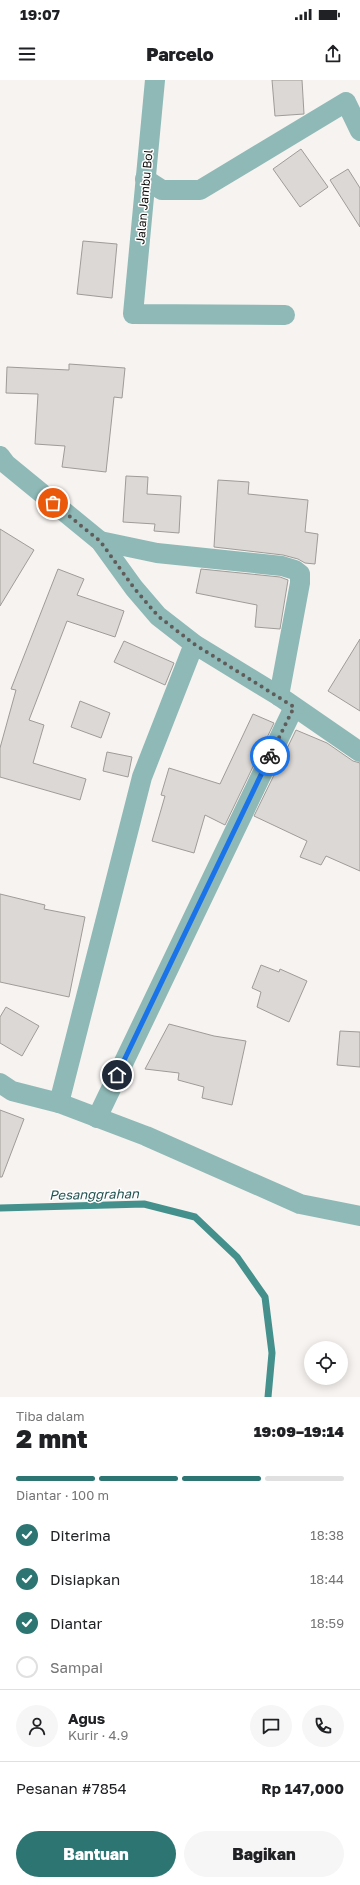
<!DOCTYPE html>
<html lang="id">
<head>
<meta charset="utf-8">
<style>
	:root { --surface:#fff; --page:#f6f6f6; --text:#202124; --muted:#757577; --line:#e0e0e0; --accent:#2c7572 }
	body { margin:0; font-family:"Golos Text",sans-serif; background:var(--page); color:var(--text); height:100vh; display:flex; flex-direction:column; font-size:15px; white-space:nowrap }
	* { box-sizing:border-box; margin:0 }
	p { font-size:13px; color:var(--muted) }
	.icon { flex:none; width:22px; height:22px; fill:none; stroke:currentColor; stroke-width:2; stroke-linecap:round; stroke-linejoin:round }
	.map { position:relative; height:1317px; overflow:hidden }
	.drawer { display:flex; flex-direction:column; background:var(--surface); flex:1 }
	.drawer>* { flex:none }
	.tools { position:absolute; left:304px; top:1261px; display:grid; gap:8px }
	.tools a { display:grid; place-items:center; width:44px; height:44px; border-radius:50%; background:var(--surface); box-shadow:0 2px 10px #0003; font-size:20px }
	.pin { position:absolute; display:grid; place-items:center; width:34px; height:34px; color:#fff; margin:-17px; border:2px solid #fff; border-radius:50%; box-shadow:0 1px 4px #0007 }
	.courier { position:absolute; display:grid; place-items:center; width:40px; height:40px; margin:-20px; border:3px solid #1a73e8; border-radius:50%; background:#fff; color:#222; box-shadow:0 1px 5px #0007 }
	.head em { font-style:normal; font-weight:800 }
	.head div { display:flex; flex-direction:column-reverse }
	.head { display:flex; align-items:center; justify-content:space-between; height:68px; padding:0 16px }
	h1 { font-size:26px; font-weight:800; line-height:30px }
	.bar { display:grid; grid-template-columns:repeat(4,1fr); gap:6px 4px; align-content:center; height:48px; padding:0 16px }
	.bar i { height:5px; border-radius:3px; background:var(--line) }
	.bar .current { background:var(--accent) }
	.bar p { grid-column:span 4 }
	.line { display:flex; align-items:center; gap:10px; padding:0 16px; border-top:1px solid var(--line) }
	.line div { flex:1 }
	.round { display:grid; place-items:center; flex:none; width:42px; height:42px; border-radius:21px; background:var(--page) }
	ol { padding:0 16px; list-style:none }
	li { display:flex; align-items:center; gap:12px; height:44px }
	li p { margin-inline-start:auto }
	li .icon { padding:4px; border-radius:50%; background:var(--accent); color:#fff; stroke-width:4 }
	li:last-child { color:var(--muted) }
	li i { width:22px; height:22px; border:2px solid var(--line); border-radius:50% }
	.cta { display:flex; gap:8px; margin-top:auto; padding:8px 16px }
	.cta a { flex:1; height:46px; border-radius:24px; background:var(--accent); color:#fff; font-size:16px; font-weight:800; line-height:46px; text-align:center }
	.cta a+a { background:var(--page); color:var(--text) }
	.status { display:flex; justify-content:space-between; align-items:center; height:28px; padding:0 20px; background:var(--surface); direction:ltr }
	.status svg { height:11px; fill:currentColor }
	header { display:flex; justify-content:space-between; align-items:center; height:52px; padding:0 16px; background:var(--surface); font-size:18px; font-weight:800 }
	.map>svg:first-child { display:block }
	.lines { fill:none; stroke-linecap:round; stroke-linejoin:round }
	.stream { stroke:#43908c; stroke-width:7 }
	.building { fill:#dcd8d5; stroke:#9f9b98 }
	.street { stroke:#8eb9b6; stroke-width:20 }
	.done { stroke:#5f5c5a; stroke-width:4; stroke-dasharray:0 7.2 }
	.route { stroke:#1a73e8; stroke-width:5 }
	.labels { text-anchor:middle; dominant-baseline:central; stroke-width:3; stroke-linejoin:round; paint-order:stroke }
	.street-label { font-size:12px; fill:#0d0b0a; stroke:#fff }
	.water-label { font-size:13px; font-style:italic; fill:#235452; stroke:#fff }
</style>
</head>
<body>
<div class="status"><b>19:07</b><svg viewBox="0 0 49 12"><path d="M0 12V9h3v3zM5 12V6h3v6zM10 12V3h3v9zM15 12V0h3v12zM26 1h20v11H26zM47 4h2v5h-2z"/></svg></div>
<header><svg class="icon" aria-label="menu" viewBox="0 0 24 24"><path d="M4 6h16M4 12h16M4 18h16"/></svg>Parcelo<svg class="icon" aria-label="share" viewBox="0 0 24 24"><path d="M12 15V3M7 8l5-5 5 5M5 13v7h14v-7"/></svg></header>
<div class="map">
<svg width="360" height="1317" viewBox="0 0 360 1317">
	<rect width="100%" height="100%" fill="#f7f3f0"/>
	<g class="lines">
		<polyline class="stream" points="0,1128 144,1124 195,1137 237,1177 265,1217 272,1273 268,1317"/>
	</g>
	<g class="building">
		<polygon points="272,0 302,0 304,34 275,36"/>
		<polygon points="301,69 328,107 300,127 273,89"/>
		<polygon points="348,89 360,108 360,147 330,100"/>
		<polygon points="83,161 117,164 112,218 77,214"/>
		<polygon points="69,284 125,288 122,318 114,317 106,392 62,387 65,366 35,364 38,314 6,313 7,287 69,290"/>
		<polygon points="126,396 148,397 147,414 181,416 179,453 154,451 155,444 123,442"/>
		<polygon points="218,400 249,402 248,414 308,420 305,452 318,454 315,484 305,483 298,479 283,475 214,467"/>
		<polygon points="0,449 34,470 0,526"/>
		<polygon points="58,489 84,499 77,515 124,531 115,557 67,541 29,640 44,645 33,683 86,699 80,720 0,697 0,668 16,610 11,609"/>
		<polygon points="201,489 280,497 288,500 280,549 255,547 257,525 196,513"/>
		<polygon points="360,559 360,631 328,611"/>
		<polygon points="124,561 174,583 165,605 114,582"/>
		<polygon points="80,621 110,633 101,658 71,647"/>
		<polygon points="253,634 274,643 225,745 205,735 194,773 152,761 165,716 161,715 169,688 220,704"/>
		<polygon points="296,650 327,663 353,681 360,683 360,791 326,776 321,785 300,777 307,761 254,736"/>
		<polygon points="107,672 132,677 128,697 103,691"/>
		<polygon points="0,814 45,825 44,829 85,837 69,917 0,902"/>
		<polygon points="261,885 279,892 280,889 307,901 289,942 257,927 261,912 252,908"/>
		<polygon points="6,927 39,946 22,976 0,963 0,937"/>
		<polygon points="169,944 214,956 246,961 232,1025 202,1018 204,1007 178,1000 179,993 145,989"/>
		<polygon points="340,951 360,952 360,987 337,985"/>
		<polygon points="0,1030 24,1039 2,1097 0,1097"/>
	</g>
	<g class="lines">
		<g class="street">
			<polyline points="155,0 133,234 285,235"/>
			<polyline points="145,99 162,110 200,110 346,22 360,51"/>
			<polyline points="0,376 6,384 100,461 134,508 158,536 194,564 279,616 360,672"/>
			<polyline points="100,461 157,473 282,486 295,490 300,494 300,503 279,616"/>
			<polyline points="0,1003 12,1011 59,1023 146,1056 300,1124 360,1136"/>
			<polyline points="59,1023 142,697 194,564"/>
			<polyline points="97,1038 294,627"/>
		</g>
	</g>
	<g class="lines">
		<polyline class="done" points="53,423 100,461 134,508 158,536 194,564 294,627 270,676"/>
		<polyline class="route" points="117,995 270,676"/>
	</g>
	<g class="labels">
		<g class="street-label">
			<text transform="translate(144 117) rotate(-85)">Jalan Jambu Bol</text>
		</g>
		<g class="water-label">
			<text transform="translate(94 1114) rotate(-1)">Pesanggrahan</text>
		</g>
	</g>
</svg>
<div class="tools">
<a><svg class="icon" aria-label="locate" viewBox="0 0 24 24"><circle cx="12" cy="12" r="6"/><path d="M12 2v4M12 18v4M2 12h4M18 12h4"/></svg></a>
</div>
<div class="pin" style="left:53px;top:423px;background:#ea580c"><svg class="icon" aria-label="bag" viewBox="0 0 24 24"><path d="M5 8h14l-1 12H6zM9 8a3 3 0 0 1 6 0"/></svg></div>
<div class="pin" style="left:117px;top:995px;background:#1f2937"><svg class="icon" aria-label="home" viewBox="0 0 24 24"><path d="M3 11l9-7 9 7M6 9v11h12V9"/></svg></div>
<div class="courier" style="left:270px;top:676px"><svg class="icon" aria-label="bike" viewBox="0 0 24 24"><circle cx="6" cy="16" r="4"/><circle cx="18" cy="16" r="4"/><path d="M6 16l4-8h5l3 8M10 8l3 8H6M13 5h3"/></svg></div>
</div>
<section class="drawer">
<div class="head"><div><h1>2 mnt</h1><p>Tiba dalam</p></div><em>19:09–19:14</em></div>
<div class="bar"><i class="current"></i><i class="current"></i><i class="current"></i><i></i><p>Diantar · 100 m</p></div>
<ol>
<li><svg class="icon" aria-label="check" viewBox="0 0 24 24"><path d="M5 12l5 5 9-10"/></svg>Diterima<p>18:38</p></li>
<li><svg class="icon" aria-label="check" viewBox="0 0 24 24"><path d="M5 12l5 5 9-10"/></svg>Disiapkan<p>18:44</p></li>
<li><svg class="icon" aria-label="check" viewBox="0 0 24 24"><path d="M5 12l5 5 9-10"/></svg>Diantar<p>18:59</p></li>
<li><i></i>Sampai</li>
</ol>
<div class="line" style="height:72px"><a class="round"><svg class="icon" aria-label="person" viewBox="0 0 24 24"><circle cx="12" cy="8" r="4"/><path d="M4 21q1-7 8-7t8 7"/></svg></a><div><b>Agus</b><p>Kurir · 4.9</p></div><a class="round"><svg class="icon" aria-label="chat" viewBox="0 0 24 24"><path d="M4 5h16v11H9l-5 4z"/></svg></a><a class="round"><svg class="icon" aria-label="phone" viewBox="0 0 24 24"><path d="M5 4h4l2 5-3 2q2 4 5 5l2-3 5 2v4C11 20 4 13 5 4z"/></svg></a></div>
<div class="line" style="height:52px"><div>Pesanan #7854</div><b>Rp 147,000</b></div>
<div class="cta"><a>Bantuan</a><a>Bagikan</a></div>
</section>
</body>
</html>
